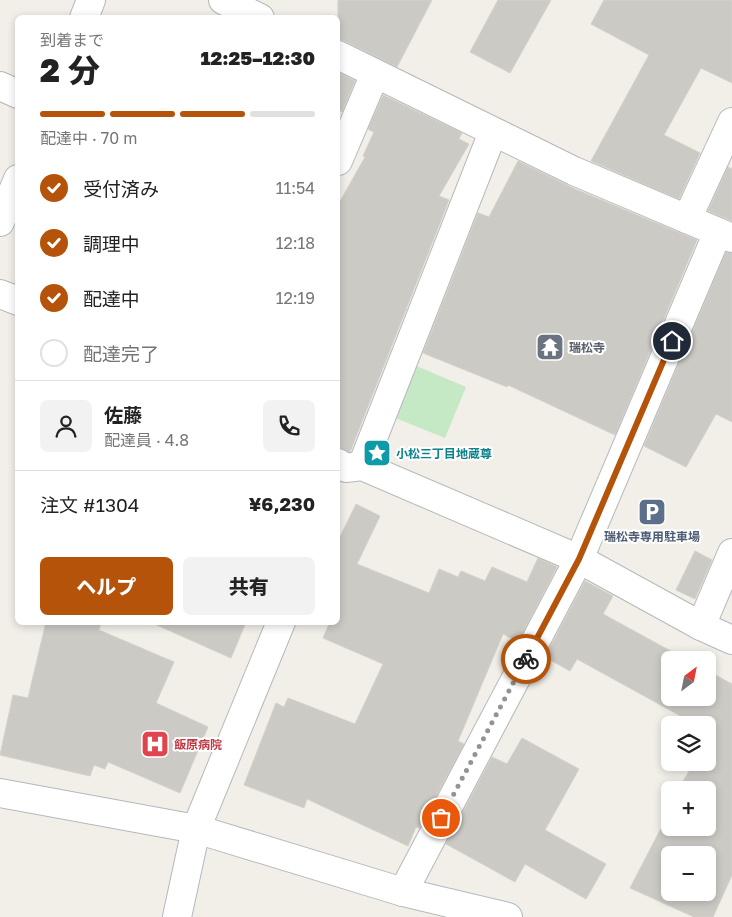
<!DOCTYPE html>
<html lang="ja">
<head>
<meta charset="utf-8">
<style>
	:root { --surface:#fff; --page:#f2f2f2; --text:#222; --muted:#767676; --line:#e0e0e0; --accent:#b45309 }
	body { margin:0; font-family:"Golos Text","Noto Sans JP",sans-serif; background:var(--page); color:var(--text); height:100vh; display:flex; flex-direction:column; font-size:19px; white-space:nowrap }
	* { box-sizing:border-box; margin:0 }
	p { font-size:16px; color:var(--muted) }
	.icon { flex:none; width:28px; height:28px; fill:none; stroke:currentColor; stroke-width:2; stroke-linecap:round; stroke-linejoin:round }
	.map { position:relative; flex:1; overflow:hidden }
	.side { position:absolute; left:15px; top:15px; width:325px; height:610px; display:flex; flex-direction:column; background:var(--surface); border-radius:8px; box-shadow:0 2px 8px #0003 }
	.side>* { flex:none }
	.needle { width:32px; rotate:32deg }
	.controls { position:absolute; left:661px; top:651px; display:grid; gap:10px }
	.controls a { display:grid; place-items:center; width:55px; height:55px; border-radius:8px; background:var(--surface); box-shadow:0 2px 8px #0003; font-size:25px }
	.pin { position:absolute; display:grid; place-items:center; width:42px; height:42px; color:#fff; margin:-21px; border:2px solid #fff; border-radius:50%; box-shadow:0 1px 5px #0007 }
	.courier { position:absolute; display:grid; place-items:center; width:50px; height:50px; margin:-25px; border:4px solid #b45309; border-radius:50%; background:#fff; color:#222; box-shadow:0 1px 6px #0007 }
	.headline em { font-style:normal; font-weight:800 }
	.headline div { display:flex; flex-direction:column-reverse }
	.headline { display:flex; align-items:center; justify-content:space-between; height:85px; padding:0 25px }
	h1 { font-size:32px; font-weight:800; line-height:38px }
	.bar { display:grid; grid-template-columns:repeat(4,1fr); gap:8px 5px; align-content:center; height:60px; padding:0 25px }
	.bar i { height:6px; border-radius:4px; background:var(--line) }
	.bar .on { background:var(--accent) }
	.bar p { grid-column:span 4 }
	.line { display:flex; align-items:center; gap:12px; padding:0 25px; border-top:1px solid var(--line) }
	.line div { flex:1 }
	.round { display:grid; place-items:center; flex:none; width:52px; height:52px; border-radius:8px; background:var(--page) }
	ol { padding:0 25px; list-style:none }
	li { display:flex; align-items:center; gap:15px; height:55px }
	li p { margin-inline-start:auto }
	li .icon { padding:5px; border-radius:50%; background:var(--accent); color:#fff; stroke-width:4 }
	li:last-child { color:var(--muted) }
	li i { width:28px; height:28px; border:2px solid var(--line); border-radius:50% }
	.cta { display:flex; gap:10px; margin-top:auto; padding:10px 25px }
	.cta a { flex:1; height:58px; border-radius:8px; background:var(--accent); color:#fff; font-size:20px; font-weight:800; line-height:58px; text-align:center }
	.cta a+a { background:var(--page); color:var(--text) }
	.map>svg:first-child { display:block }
	.green { fill:#c5e8c5 }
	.building { fill:#cccac5; stroke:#d6d1c6; fill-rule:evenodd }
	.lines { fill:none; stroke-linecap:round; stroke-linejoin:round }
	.minor-casing { stroke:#b5b8bc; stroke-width:30 }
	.minor { stroke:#fff; stroke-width:28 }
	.done { stroke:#929495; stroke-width:5; stroke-dasharray:0 9 }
	.route { stroke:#b45309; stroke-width:6 }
	.labels { text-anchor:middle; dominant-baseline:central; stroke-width:4; stroke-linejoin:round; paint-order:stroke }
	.worship-label { font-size:12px; font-weight:bold; fill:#5b616d; stroke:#fff; text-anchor:start }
	.culture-label { font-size:12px; font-weight:bold; fill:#0d838f; stroke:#fff; text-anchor:start }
	.service-label { font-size:12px; font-weight:bold; fill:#4e5e75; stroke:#fff }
	.health-label { font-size:12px; font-weight:bold; fill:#be3a42; stroke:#fff; text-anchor:start }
</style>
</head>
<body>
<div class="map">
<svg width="732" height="917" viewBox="0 0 732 917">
	<rect width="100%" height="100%" fill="#f1efe8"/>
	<polygon class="green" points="414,365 466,387 445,438 393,417"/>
	<g class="building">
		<polygon points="338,0 432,0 397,67 345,41 338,39"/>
		<polygon points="498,0 551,0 510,73 470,52"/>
		<polygon points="604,0 732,0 732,83 701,68 664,135 700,153 679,199 591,161 649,55 591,24"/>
		<polygon points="338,72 355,81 342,112 338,110"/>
		<polygon points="383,95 462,133 459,139 469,144 439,196 449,200 350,452 338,448 338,205 365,157 363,156 374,132 368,129"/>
		<polygon points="518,161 575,189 697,240 615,435 508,385 507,387 423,353 478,213 489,217"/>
		<polygon points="728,167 732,169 732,221 708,211"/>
		<polygon points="726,252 732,253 732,422 716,414 686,467 644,446"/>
		<polygon points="356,504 380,516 357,564 429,593 439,569 458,577 461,571 485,581 492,567 527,582 538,558 557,567 518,642 503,634 458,741 464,744 419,828 416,827 408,846 307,799 304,808 244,785 276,703 284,707 288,698 355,724 383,664 323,638 330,622 338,622 338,541"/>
		<polygon points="695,551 712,560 695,599 676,590"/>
		<path d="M585 581 613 596 603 614 687 660H670V698H708V671L732 684V875L713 917H694L630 888 670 811V828H708V790H678L692 766 688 764V762H708V725H697L577 659 570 671 545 657ZM670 855H708V892H670Z"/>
		<polygon points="46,622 101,622 99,630 174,662 156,703 208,727 180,793 108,762 105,769 94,765 90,776 0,755 13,695 28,698"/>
		<polygon points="150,622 246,622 231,658"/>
		<polygon points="522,738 579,769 545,830 606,864 586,899 525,864 515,882 446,844 492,757 507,764"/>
	</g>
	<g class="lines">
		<defs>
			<g id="minor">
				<polyline points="223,0 260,18"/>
				<polyline points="84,18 91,0"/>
				<polyline points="338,55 574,171 732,238"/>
				<polyline points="0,86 18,94"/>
				<polyline points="338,161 375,74"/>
				<polyline points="687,219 732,122"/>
				<polyline points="0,222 18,179"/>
				<polyline points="0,294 18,301"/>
				<polyline points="338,463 346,468 362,466 579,559 701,626 732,640"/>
				<polyline points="362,466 493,132"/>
				<polyline points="701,626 732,553"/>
				<polyline points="0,793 196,829 403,892 508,917"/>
				<polyline points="403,892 579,559 718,232"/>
				<polyline points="177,917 196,829 281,622"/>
			</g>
		</defs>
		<use href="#minor" class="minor-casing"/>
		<use href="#minor" class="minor"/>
	</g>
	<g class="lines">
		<polyline class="done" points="441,818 526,659"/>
		<polyline class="route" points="526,659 579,559 672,341"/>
	</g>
	<defs>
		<symbol id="temple-square" viewBox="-11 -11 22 22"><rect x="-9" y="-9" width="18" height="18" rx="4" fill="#6b7280" stroke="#fff"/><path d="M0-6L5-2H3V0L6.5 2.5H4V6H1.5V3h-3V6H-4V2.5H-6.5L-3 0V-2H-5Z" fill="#fff"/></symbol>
		<symbol id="sight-square" viewBox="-11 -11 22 22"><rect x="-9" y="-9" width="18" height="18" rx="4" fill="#0f9aa8" stroke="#fff"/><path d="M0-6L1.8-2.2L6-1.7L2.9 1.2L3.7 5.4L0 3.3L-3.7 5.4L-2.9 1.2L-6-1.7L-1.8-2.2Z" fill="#fff"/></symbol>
		<symbol id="parking-square" viewBox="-11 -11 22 22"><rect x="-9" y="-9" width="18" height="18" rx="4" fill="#5c6f8a" stroke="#fff"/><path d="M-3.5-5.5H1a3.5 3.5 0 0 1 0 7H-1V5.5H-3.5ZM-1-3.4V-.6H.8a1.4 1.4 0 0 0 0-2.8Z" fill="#fff"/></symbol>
		<symbol id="hospital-square" viewBox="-11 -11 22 22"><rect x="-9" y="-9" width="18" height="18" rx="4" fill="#e0444e" stroke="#fff"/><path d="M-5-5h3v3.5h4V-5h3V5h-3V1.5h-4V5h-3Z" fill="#fff"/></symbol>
	</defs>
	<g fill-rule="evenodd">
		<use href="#temple-square" x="534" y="331" width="32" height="32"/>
		<use href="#sight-square" x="361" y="437" width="32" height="32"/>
		<use href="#parking-square" x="636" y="496" width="32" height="32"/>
		<use href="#hospital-square" x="139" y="728" width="32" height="32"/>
	</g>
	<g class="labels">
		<g class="worship-label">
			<text x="569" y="347">瑞松寺</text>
		</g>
		<g class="culture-label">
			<text x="396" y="453">小松三丁目地蔵尊</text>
		</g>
		<g class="service-label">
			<text x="652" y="536">瑞松寺専用駐車場</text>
		</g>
		<g class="health-label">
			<text x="174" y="744">飯原病院</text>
		</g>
	</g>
</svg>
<div class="controls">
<a><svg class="needle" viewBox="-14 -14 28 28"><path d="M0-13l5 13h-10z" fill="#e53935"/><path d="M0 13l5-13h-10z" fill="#767676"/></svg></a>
<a><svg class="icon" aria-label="layers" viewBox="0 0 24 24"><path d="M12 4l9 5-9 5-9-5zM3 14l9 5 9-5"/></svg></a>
<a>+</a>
<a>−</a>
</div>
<div class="pin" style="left:441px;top:818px;background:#ea580c"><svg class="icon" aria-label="bag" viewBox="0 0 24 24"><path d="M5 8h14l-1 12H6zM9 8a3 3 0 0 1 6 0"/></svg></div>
<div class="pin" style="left:672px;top:341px;background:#1f2937"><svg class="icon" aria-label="home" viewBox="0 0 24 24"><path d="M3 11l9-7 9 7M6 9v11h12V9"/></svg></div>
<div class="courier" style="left:526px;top:659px"><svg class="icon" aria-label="bike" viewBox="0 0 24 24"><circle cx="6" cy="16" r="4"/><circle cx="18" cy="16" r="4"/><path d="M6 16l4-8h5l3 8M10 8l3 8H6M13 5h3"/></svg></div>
<section class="side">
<div class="headline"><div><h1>2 分</h1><p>到着まで</p></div><em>12:25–12:30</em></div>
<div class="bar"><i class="on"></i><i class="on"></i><i class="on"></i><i></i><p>配達中 · 70 m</p></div>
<ol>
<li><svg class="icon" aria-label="check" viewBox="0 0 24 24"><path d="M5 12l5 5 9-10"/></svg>受付済み<p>11:54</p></li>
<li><svg class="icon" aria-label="check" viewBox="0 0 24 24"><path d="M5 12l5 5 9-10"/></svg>調理中<p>12:18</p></li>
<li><svg class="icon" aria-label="check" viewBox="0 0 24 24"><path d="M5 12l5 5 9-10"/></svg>配達中<p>12:19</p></li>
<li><i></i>配達完了</li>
</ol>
<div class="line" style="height:90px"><a class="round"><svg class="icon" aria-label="person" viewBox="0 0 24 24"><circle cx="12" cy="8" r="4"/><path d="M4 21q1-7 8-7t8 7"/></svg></a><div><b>佐藤</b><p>配達員 · 4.8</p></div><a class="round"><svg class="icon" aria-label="phone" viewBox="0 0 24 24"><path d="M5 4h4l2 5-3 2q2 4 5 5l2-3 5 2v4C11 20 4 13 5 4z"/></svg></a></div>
<div class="line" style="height:65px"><div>注文 #1304</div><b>¥6,230</b></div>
<div class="cta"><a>ヘルプ</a><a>共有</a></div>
</section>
</div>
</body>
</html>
